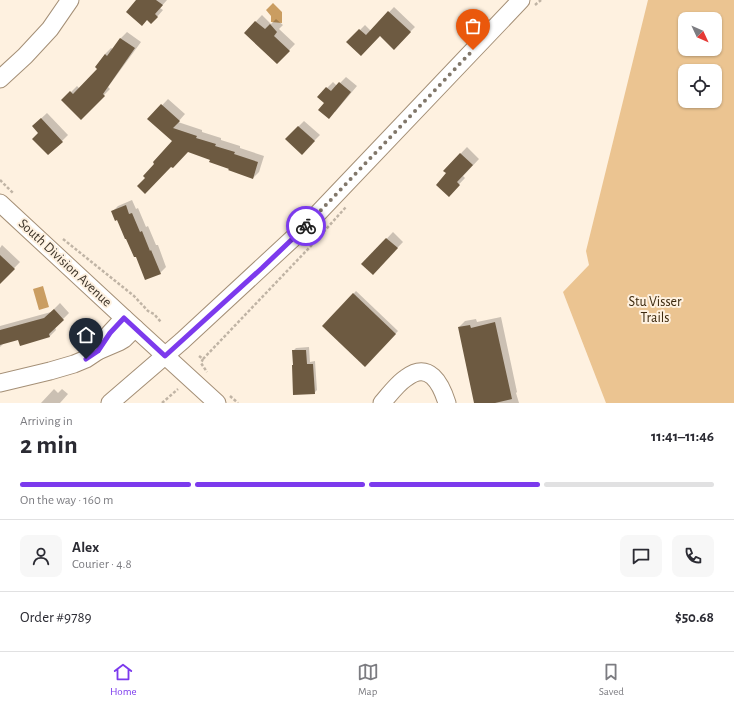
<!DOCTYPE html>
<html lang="en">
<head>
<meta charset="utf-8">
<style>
	:root { --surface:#fff; --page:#f7f7f7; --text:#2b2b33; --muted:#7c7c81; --line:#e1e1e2; --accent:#7c3aed }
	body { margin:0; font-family:"Alegreya Sans",sans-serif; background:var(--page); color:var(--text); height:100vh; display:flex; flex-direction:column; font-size:15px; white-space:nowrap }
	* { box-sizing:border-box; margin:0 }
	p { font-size:13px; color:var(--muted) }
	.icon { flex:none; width:22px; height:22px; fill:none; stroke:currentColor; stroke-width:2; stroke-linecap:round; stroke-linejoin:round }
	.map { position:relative; height:403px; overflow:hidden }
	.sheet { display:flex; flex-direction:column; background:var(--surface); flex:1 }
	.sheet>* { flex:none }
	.needle { width:26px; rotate:134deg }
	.buttons { position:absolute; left:678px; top:12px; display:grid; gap:8px }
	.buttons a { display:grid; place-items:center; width:44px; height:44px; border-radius:8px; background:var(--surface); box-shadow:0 1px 3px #0004; font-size:20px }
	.pin { position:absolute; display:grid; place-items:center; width:34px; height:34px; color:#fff; margin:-41px -17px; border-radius:50% 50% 50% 0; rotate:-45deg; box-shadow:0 0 4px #0007 }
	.pin .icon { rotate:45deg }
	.courier { position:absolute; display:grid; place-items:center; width:40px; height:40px; margin:-20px; border:3px solid #7c3aed; border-radius:50%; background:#fff; color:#222; box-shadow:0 1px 5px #0007 }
	.overview em { font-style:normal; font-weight:700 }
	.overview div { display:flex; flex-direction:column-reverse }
	.overview { display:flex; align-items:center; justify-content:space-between; height:68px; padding:0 20px }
	h1 { font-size:26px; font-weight:700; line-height:30px }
	.bar { display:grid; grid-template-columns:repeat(4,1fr); gap:6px 4px; align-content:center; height:48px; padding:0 20px }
	.bar i { height:5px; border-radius:3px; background:var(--line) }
	.bar .on { background:var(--accent) }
	.bar p { grid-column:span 4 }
	.line { display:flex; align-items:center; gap:10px; padding:0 20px; border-top:1px solid var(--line) }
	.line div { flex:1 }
	.round { display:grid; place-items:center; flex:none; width:42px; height:42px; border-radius:8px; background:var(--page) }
	.tabs { display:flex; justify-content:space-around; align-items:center; height:56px; border-top:1px solid var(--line); background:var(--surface); font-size:11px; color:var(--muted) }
	.tabs a { display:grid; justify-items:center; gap:2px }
	.tabs .on { color:var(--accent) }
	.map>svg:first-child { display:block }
	.green { fill:#ebc491; fill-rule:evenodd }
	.water { fill:#ca9d61 }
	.shadow { fill:#0003 }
	.building { fill:#6d5a41 }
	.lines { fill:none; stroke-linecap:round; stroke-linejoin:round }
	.minor-casing { stroke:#a48f76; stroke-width:19 }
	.path { stroke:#c0b4a5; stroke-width:2.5; stroke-dasharray:3 2; stroke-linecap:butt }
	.minor { stroke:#fff; stroke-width:17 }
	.done { stroke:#81776a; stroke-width:4; stroke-dasharray:0 7.2 }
	.route { stroke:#7c3aed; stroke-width:5 }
	.labels { text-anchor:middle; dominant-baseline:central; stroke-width:4; stroke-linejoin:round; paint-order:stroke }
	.street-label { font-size:14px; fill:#3e352a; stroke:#fef1e0 }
	.park-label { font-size:14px; fill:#3d2a0f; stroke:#fef1e0 }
</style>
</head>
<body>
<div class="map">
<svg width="734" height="403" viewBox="0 0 734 403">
	<rect width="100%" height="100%" fill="#fef1e0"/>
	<path class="green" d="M648 0H734V403H606L563 292 589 265 586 251ZM685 19H715V49H685ZM685 71H715V101H685Z"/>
	<g class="water">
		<polygon points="273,3 282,12 282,23 271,22 271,16 266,10"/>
		<polygon points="43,286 49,307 39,310 33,289"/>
	</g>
	<g class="shadow">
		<polygon points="138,0 167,0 160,8 163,10 157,17"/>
		<polygon points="394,7 415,27 394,48 380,34 348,42 365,25 371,31"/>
		<polygon points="262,15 271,24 276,19 283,25 279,29 295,44 277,63 245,33"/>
		<polygon points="127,32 141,42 108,87 110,89 81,118 63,100 77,86 80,89 99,69 96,67 105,54 111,48 113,49 121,38"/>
		<polygon points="346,77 357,86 335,112 325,103 327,88 333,82 337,86"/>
		<polygon points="168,99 185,114 178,122 202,130 202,132 221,138 221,140 240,146 240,148 264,156 259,172 253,178 211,159 173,141 149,119"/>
		<polygon points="47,113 68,135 62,141 39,133 33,126"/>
		<polygon points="304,121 320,135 308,147 298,127"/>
		<polygon points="467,147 479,159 463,176 465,178 449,195 448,173 445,170"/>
		<polygon points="132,200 136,209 138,208 146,227 148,226 156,245 158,245 166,267 160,273 136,255 118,219 112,212 118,206"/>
		<polygon points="393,232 403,242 373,273 363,264"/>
		<polygon points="2,245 20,262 2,281 0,280 0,248"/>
		<polygon points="356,291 398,331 365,366 323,326"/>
		<polygon points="60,303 69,313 55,327 56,330 50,336 19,339 4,343 0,347 0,326 51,312"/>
		<polygon points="501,317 517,392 516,393 519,403 475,403 459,327 465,321 476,319 477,322"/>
		<polygon points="309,347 310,362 315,361 317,390 314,393 294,364 293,351 296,348"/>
		<polygon points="54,389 58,393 62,389 68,394 60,403 41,403"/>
	</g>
	<g class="building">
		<polygon points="136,0 156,0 163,5 155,14 158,17 151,24 147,20 142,26 126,12"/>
		<polygon points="388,11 411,32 394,50 380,36 361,56 346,42 359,29 366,35"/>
		<polygon points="255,21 265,29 270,24 277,32 274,36 290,51 277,64 244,33"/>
		<polygon points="120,38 135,48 103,94 105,96 81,120 61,100 70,91 73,94 97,69 95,67 105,54 107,56"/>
		<polygon points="339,82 351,92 329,119 318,110 324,103 317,97 326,87 331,91"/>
		<polygon points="161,104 180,121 173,128 197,136 196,138 216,144 215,146 235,152 234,154 258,162 253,179 228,170 229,169 209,162 210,160 188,152 173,168 171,167 145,194 137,186 145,178 143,176 154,164 153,162 172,141 147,119"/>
		<polygon points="41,118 63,142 48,155 32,139 38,133 32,126"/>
		<polygon points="298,126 315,141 302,155 285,139"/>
		<polygon points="460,153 473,165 457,182 460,185 449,197 436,185 446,173 443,171"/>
		<polygon points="126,205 129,214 132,213 140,232 142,231 150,251 151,250 161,274 145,280 136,257 134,257 126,239 125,239 117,220 115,221 111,211"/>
		<polygon points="386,238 398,248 373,275 361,264"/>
		<polygon points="0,255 15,269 0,284"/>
		<polygon points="353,293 396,334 365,367 322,326"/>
		<polygon points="54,309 64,320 49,334 50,337 20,346 18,340 0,345 0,330 44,318"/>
		<polygon points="495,322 512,399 495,403 474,403 458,327 470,325 471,328"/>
		<polygon points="292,350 306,350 307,364 313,364 315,394 293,395 292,365 293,365"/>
	</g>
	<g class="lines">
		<defs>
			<g id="minor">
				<polyline points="0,79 25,56 50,29 70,0"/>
				<polyline points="0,203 124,318 217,403"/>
				<polyline points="98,351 110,333 124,318"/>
				<polyline points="0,383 50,371 74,364 86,359 98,351 119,342 124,339 135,328"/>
				<polyline points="110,403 182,341 303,229 521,0"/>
				<path d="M382 403C388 396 398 383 406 378 429 360 441 384 447 403"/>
			</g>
		</defs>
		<use href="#minor" class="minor-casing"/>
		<g class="path">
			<polyline points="535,5 541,0"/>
			<polyline points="0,180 14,194"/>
			<polyline points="63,239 134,296 148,311 154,314 161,322"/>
			<polyline points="199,356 203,359 201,363 207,372"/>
			<polyline points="203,359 309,248 346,207"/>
			<polyline points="230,396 238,403"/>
			<polyline points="162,403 178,389"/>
		</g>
		<use href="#minor" class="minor"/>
	</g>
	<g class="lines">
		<polyline class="done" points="306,226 473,50"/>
		<polyline class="route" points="86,359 98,351 110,333 124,318 165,356 262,268 306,226"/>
	</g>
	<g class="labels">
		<g class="street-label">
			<text transform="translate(65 263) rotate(43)">South Division Avenue</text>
		</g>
		<g class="park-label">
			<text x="655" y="302">Stu Visser<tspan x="655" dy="16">Trails</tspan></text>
		</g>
	</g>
</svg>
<div class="buttons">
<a><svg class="needle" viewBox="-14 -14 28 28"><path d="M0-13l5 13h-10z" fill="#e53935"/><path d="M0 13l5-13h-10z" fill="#7c7c81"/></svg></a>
<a><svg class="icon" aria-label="locate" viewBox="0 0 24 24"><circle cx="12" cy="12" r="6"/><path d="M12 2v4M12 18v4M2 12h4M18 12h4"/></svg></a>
</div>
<div class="pin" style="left:473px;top:50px;background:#ea580c"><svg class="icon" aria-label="bag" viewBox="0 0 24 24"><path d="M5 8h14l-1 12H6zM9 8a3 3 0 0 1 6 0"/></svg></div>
<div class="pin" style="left:86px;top:359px;background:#1f2937"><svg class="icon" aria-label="home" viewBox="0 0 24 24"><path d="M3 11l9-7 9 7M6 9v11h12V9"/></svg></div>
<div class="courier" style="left:306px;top:226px"><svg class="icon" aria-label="bike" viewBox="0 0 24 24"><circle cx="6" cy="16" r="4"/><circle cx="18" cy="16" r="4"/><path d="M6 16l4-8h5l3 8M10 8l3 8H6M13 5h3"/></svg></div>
</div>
<section class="sheet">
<div class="overview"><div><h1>2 min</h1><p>Arriving in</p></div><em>11:41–11:46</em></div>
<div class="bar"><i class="on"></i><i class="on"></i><i class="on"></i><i></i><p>On the way · 160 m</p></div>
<div class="line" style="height:72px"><a class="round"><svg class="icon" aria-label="person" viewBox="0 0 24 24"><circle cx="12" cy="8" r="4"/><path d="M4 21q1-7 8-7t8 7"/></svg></a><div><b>Alex</b><p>Courier · 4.8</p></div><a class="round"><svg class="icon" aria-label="chat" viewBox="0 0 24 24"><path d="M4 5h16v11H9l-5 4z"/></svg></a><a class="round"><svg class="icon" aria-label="phone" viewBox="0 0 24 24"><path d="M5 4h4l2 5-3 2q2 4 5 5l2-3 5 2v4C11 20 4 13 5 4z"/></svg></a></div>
<div class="line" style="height:52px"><div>Order #9789</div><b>$50.68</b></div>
</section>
<nav class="tabs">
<a class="on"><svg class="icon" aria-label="home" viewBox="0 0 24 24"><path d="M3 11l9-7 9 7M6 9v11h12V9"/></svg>Home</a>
<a><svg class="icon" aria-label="map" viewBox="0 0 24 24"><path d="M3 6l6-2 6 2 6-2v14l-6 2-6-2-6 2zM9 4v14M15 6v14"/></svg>Map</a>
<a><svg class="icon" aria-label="saved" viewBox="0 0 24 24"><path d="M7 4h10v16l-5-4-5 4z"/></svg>Saved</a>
</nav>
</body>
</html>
